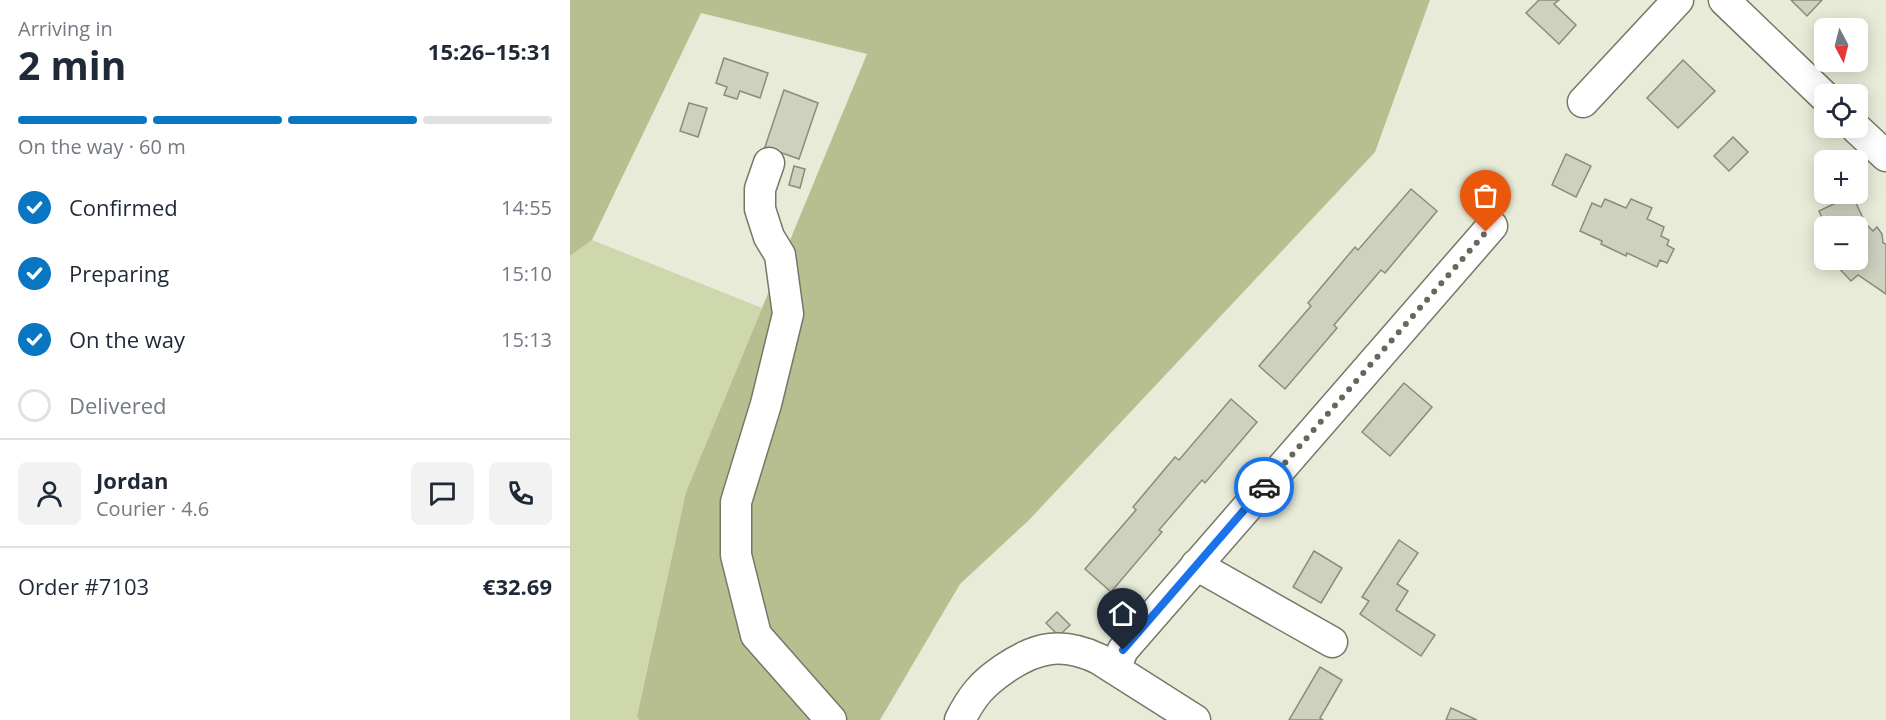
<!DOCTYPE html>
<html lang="en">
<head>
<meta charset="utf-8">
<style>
	:root { --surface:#fff; --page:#f2f2f3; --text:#1f2937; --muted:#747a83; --line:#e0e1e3; --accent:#0876c1 }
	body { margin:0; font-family:"Open Sans",sans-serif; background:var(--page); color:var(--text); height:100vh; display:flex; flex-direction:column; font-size:22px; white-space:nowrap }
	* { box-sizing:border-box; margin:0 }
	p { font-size:20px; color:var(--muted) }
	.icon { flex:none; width:33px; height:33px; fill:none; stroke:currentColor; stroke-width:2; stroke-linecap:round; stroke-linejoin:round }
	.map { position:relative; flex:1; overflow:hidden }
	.drawer { display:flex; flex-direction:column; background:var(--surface); width:570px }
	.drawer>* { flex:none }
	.needle { width:39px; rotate:173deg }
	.tools { position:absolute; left:1244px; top:18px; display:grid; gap:12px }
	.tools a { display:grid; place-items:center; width:54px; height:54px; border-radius:9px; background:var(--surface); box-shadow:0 3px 15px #0003; font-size:30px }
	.pin { position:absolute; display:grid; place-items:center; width:51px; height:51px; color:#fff; margin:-62px -26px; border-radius:50% 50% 50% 0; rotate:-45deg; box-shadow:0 0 6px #0007 }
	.pin .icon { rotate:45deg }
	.courier { position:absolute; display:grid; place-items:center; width:60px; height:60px; margin:-30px; border:4px solid #1a73e8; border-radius:50%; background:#fff; color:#222; box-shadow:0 2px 8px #0007 }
	.head em { font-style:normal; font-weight:700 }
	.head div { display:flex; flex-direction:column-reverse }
	.head { display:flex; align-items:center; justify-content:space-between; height:102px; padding:0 18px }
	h1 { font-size:39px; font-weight:700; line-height:45px }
	.bar { display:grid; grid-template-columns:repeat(4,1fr); gap:9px 6px; align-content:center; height:72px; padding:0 18px }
	.bar i { height:8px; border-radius:4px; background:var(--line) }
	.bar .current { background:var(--accent) }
	.bar p { grid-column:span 4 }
	.line { display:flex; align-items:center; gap:15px; padding:0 18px; border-top:2px solid var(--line) }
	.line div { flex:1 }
	.round { display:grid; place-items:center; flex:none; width:63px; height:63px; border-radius:9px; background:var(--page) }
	ol { padding:0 18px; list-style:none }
	li { display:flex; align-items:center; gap:18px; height:66px }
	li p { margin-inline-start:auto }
	li .icon { padding:6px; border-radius:50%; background:var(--accent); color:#fff; stroke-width:4 }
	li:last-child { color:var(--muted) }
	li i { width:33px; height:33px; border:3px solid var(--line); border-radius:50% }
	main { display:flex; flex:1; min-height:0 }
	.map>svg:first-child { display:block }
	.green { fill:#cfd7ad }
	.forest { fill:#b7bf90 }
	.building { fill:#cdd1be; stroke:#898d7b; stroke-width:1.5 }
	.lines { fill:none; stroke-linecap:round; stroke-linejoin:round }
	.minor-casing { stroke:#757867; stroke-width:33 }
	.minor { stroke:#fff; stroke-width:30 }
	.done { stroke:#66685c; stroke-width:6; stroke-dasharray:0 10.8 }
	.route { stroke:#1a73e8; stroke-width:8 }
</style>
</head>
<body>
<main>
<section class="drawer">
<div class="head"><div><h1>2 min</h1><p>Arriving in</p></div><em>15:26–15:31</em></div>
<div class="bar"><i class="current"></i><i class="current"></i><i class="current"></i><i></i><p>On the way · 60 m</p></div>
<ol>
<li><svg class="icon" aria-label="check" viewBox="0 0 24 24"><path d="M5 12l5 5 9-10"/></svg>Confirmed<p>14:55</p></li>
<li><svg class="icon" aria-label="check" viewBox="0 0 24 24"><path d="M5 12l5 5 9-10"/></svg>Preparing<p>15:10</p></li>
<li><svg class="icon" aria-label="check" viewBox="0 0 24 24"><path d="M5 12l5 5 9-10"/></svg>On the way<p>15:13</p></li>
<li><i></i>Delivered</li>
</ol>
<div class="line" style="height:108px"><a class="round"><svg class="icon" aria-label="person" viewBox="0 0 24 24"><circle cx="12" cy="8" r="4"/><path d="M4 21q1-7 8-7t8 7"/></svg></a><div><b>Jordan</b><p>Courier · 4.6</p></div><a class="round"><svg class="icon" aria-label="chat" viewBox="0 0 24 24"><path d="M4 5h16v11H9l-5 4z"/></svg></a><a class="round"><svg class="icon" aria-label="phone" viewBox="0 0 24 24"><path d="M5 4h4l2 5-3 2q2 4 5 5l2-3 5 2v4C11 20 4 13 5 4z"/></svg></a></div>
<div class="line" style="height:78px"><div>Order #7103</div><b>€32.69</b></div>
</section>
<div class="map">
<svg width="1316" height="720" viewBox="0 0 1316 720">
	<rect width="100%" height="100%" fill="#e7ebd7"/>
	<polygon class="green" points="22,240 192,308 116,492 67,715 69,720 0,720 0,256"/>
	<polygon class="forest" points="0,0 860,0 805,152 459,520 390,584 310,720 69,720 67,716 116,492 297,54 131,13 22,240 0,256"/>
	<g class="building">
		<polygon points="969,0 989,0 984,4 1006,25 989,44 956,13"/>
		<polygon points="1221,0 1252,0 1237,16"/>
		<polygon points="154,58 198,73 190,98 170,91 167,99 154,95 157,87 146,83"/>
		<polygon points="1113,60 1145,91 1108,128 1077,98"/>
		<polygon points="214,90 248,103 229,159 195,147"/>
		<polygon points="119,103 137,108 128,137 110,131"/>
		<polygon points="1163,137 1178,152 1159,171 1144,156"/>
		<polygon points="996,154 1021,166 1006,197 982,185"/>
		<polygon points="224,166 235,169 230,188 219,185"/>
		<polygon points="841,189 867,211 815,273 811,270 764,325 767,328 715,389 689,366 741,306 738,303 785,247 788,250"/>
		<polygon points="1282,195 1296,224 1303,231 1307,227 1312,234 1313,243 1316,244 1316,294 1288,275 1281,281 1265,264 1269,260 1287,260 1287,226 1256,226 1249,211"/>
		<polygon points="1035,199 1056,208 1061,199 1082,208 1077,219 1094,227 1091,236 1099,240 1097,245 1104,249 1097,263 1090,260 1087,267 1057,253 1056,256 1031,244 1032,241 1010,231 1022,203 1031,207"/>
		<polygon points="834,383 862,407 820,456 792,432"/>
		<polygon points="661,399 687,422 635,483 632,480 589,530 592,532 541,592 515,569 566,510 563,507 605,457 609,460"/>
		<polygon points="829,540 848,553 827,584 838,591 826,610 865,635 851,656 790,614 799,601 792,597"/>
		<polygon points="744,551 772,568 751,603 723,587"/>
		<polygon points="487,612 500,625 489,636 476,623"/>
		<polygon points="750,667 772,680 750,718 753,720 719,720"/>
		<polygon points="881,708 907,720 876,720"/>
	</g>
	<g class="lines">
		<defs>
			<g id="minor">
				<polyline points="1154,0 1254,96"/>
				<polyline points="1013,102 1108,0"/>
				<polyline points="1286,128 1316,156"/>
				<polyline points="199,163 190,189 190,209 199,237 210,255 218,314 196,404 166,502 166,555 186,635 261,720"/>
				<polyline points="626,565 762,642"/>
				<polyline points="545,668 553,650 922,226"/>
				<path d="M390 720C402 696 412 684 434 669 467 646 493 642 529 659L625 720"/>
			</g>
		</defs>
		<use href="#minor" class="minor-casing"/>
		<use href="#minor" class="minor"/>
	</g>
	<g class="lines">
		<polyline class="done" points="694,487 916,232"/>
		<polyline class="route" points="553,650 694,487"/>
	</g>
</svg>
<div class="tools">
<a><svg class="needle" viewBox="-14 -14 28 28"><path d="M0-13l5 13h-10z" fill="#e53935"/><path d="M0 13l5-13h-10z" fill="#747a83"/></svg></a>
<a><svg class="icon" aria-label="locate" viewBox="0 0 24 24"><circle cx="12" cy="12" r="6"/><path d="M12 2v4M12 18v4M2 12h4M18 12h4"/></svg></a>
<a>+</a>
<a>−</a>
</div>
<div class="pin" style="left:916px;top:232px;background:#ea580c"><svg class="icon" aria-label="bag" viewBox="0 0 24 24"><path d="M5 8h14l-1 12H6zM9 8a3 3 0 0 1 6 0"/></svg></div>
<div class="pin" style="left:553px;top:650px;background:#1f2937"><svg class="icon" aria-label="home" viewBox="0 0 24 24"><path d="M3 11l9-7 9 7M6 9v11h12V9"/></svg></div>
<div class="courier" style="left:694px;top:487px"><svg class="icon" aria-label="car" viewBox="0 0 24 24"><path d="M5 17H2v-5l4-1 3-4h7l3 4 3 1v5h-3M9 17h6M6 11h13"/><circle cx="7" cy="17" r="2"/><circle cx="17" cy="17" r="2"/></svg></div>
</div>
</main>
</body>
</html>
